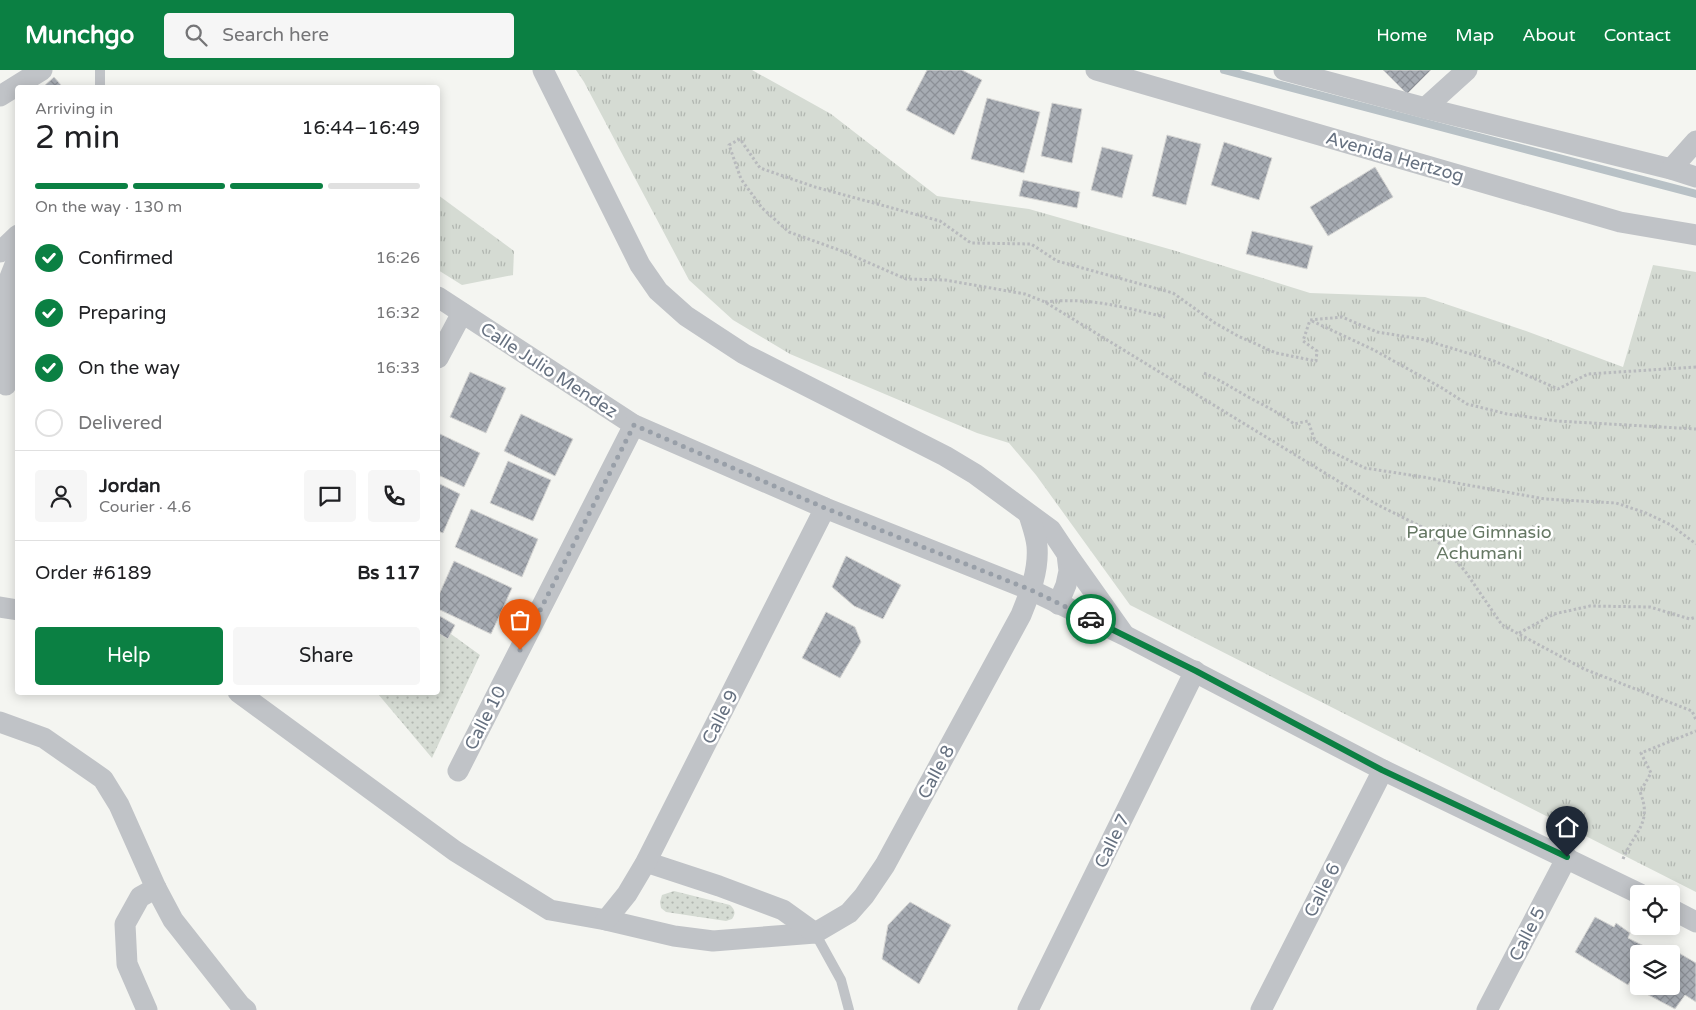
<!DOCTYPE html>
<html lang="en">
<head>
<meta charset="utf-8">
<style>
	:root { --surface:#fff; --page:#f6f6f6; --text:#202124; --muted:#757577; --line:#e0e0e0; --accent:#0b8043 }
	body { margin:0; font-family:"Varela Round",sans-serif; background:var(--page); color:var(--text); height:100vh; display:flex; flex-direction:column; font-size:19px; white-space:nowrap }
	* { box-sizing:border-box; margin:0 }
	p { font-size:16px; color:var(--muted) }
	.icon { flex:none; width:28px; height:28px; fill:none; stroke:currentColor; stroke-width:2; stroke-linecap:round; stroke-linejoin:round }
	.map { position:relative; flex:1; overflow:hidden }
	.panel { position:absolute; left:15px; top:15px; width:425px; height:610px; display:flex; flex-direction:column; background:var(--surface); border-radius:5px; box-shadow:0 2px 12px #0003 }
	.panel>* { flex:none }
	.tools { position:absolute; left:1630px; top:815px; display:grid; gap:10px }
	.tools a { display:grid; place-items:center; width:50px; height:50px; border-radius:5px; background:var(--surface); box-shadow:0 2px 12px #0003; font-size:25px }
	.pin { position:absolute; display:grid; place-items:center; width:42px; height:42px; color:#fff; margin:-51px -21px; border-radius:50% 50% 50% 0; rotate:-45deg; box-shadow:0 0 5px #0007 }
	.pin .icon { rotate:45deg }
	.courier { position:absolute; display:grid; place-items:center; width:50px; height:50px; margin:-25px; border:4px solid #0b8043; border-radius:50%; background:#fff; color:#222; box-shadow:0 1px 6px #0007 }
	.head em { font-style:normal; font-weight:600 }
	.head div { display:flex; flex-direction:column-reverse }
	.head { display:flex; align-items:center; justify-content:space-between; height:85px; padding:0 20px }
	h1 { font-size:32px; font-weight:600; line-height:38px }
	.bar { display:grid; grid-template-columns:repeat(4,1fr); gap:8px 5px; align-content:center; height:60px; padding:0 20px }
	.bar i { height:6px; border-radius:4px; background:var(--line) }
	.bar .current { background:var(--accent) }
	.bar p { grid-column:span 4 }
	.line { display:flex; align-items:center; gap:12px; padding:0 20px; border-top:1px solid var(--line) }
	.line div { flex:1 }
	.round { display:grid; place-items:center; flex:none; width:52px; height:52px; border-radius:5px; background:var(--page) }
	ol { padding:0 20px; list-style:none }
	li { display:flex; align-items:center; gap:15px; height:55px }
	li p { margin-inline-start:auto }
	li .icon { padding:5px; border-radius:50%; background:var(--accent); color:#fff; stroke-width:4 }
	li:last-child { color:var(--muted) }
	li i { width:28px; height:28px; border:2px solid var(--line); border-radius:50% }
	.primary-button { display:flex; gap:10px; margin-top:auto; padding:10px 20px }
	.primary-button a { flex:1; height:58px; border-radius:5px; background:var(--accent); color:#fff; font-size:20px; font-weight:600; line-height:58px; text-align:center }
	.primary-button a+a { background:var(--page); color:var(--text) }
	header { display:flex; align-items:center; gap:30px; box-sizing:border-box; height:70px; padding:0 25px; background:var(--accent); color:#fff }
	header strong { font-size:24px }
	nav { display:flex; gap:28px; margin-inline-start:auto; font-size:18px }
	.search { width:350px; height:45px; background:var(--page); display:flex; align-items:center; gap:12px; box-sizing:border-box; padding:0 18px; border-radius:5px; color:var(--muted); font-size:19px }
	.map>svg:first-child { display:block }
	.grass { fill:url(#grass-dots) }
	.park { fill:url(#park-tufts) }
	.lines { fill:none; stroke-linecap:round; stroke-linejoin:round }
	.stream { stroke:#b8c1c6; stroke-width:8 }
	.building { fill:url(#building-cross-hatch); stroke:#d6d6d4 }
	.path { stroke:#b8babd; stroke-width:3; stroke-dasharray:2.5 2.5; stroke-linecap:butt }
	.lane { stroke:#c0c3c7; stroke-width:10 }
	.street { stroke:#c0c3c7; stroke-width:21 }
	.done { stroke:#989fa8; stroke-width:5; stroke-dasharray:0 9 }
	.route { stroke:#0b8043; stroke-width:6 }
	.labels { text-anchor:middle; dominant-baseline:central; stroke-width:5; stroke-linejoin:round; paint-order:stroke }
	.street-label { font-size:18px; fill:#667180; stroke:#fff }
	.park-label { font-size:18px; fill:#667864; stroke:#fff }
</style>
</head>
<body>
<header>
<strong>Munchgo</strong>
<div class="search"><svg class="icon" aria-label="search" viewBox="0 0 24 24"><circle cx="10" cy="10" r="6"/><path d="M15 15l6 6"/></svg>Search here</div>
<nav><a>Home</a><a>Map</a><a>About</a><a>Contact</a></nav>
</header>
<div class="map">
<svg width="1696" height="940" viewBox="0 0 1696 940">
	<defs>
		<pattern id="grass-dots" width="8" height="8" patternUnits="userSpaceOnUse" patternTransform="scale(1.25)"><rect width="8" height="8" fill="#d5dbd3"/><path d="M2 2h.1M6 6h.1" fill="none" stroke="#b1b6b0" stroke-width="1.8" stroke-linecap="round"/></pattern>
		<pattern id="park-tufts" width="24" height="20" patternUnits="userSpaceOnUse" patternTransform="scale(1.25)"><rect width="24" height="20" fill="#d5dbd3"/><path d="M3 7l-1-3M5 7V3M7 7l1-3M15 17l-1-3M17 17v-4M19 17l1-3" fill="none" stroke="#b1b6b0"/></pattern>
		<pattern id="building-cross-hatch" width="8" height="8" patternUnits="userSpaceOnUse" patternTransform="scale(1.25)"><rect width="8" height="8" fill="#a7acb3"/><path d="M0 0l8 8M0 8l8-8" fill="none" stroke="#8c9097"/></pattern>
	</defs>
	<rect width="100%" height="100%" fill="#f4f5f1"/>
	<g class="grass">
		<polygon points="438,563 448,569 451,564 480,585 432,688 378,624 379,622 438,622"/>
		<path d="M674 821 730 835C735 840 736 843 732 849L726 851 666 842 661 838 660 832 662 825Z"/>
	</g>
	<g class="park">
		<polygon points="576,0 752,0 831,44 937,126 1029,139 1176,181 1310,223 1425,227 1523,260 1623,297 1653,195 1696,202 1696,822 1130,535 1036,405 1009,373 977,363 790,284 733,250 689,210 584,12"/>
		<polygon points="438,125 514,181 513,205 462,215 438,200"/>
	</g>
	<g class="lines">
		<polyline class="stream" points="1224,0 1696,124"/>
	</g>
	<g class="building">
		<polygon points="927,0 962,0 982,10 954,65 906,40"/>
		<polygon points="1383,0 1431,0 1407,24"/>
		<polygon points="54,7 61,15 58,18 42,18"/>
		<polygon points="987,28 1040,42 1024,103 971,89"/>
		<polygon points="1052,33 1082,39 1072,93 1041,86"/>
		<polygon points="1167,65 1201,74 1186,135 1152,126"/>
		<polygon points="1224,72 1272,88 1259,130 1211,115"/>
		<polygon points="1102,77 1133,85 1122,128 1091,120"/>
		<polygon points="1375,97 1393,127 1328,166 1310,137"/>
		<polygon points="1023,110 1080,122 1077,138 1019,126"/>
		<polygon points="1252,161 1313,176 1307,199 1246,184"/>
		<polygon points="470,302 506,318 486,363 450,347"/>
		<polygon points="521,344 573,369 555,406 504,381"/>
		<polygon points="438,363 480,383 464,417 438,405"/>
		<polygon points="508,391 551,410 533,451 490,433"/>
		<polygon points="438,413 460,424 443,463 438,461"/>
		<polygon points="471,439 538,469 522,507 455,477"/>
		<polygon points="846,486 901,515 883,549 854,536 832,517"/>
		<polygon points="454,491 512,518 491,564 438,539 438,527"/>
		<polygon points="826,542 855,557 861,572 840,608 802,588"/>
		<polygon points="438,545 455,555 448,569 438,563"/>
		<polygon points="910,832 951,855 919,914 882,889 888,855"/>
		<polygon points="1595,847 1614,857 1616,853 1630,863 1628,868 1648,878 1645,884 1639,884 1639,896 1628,915 1575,882"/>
		<polygon points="1667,876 1696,893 1696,932 1685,925 1675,939 1639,920 1641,916 1671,916 1671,884 1654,884 1656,879"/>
	</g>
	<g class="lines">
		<g class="path">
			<path d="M1045 232C1089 227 1123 237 1165 247"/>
			<polyline points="1312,251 1374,280 1442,318 1467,334 1507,344 1557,351 1696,359"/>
			<polyline points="1696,297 1588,304 1558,319 1494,291 1421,269 1377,262 1342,247 1310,250 1303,271 1317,281 1316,291 1276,283 1238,266 1215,253 1173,223 1057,191 1031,174 971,173 940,151 815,117 760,98 740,69 729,75 741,109 762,138 789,162 842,181 906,209 945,210 1025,224 1045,232 1374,433 1426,459 1465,501 1502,555 1584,599 1692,641 1696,650"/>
			<path d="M1204 303C1220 310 1234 319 1250 328 1265 336 1280 343 1294 354L1308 351 1315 371 1332 382 1365 398 1423 407 1545 429 1616 433 1646 443 1671 455 1696 474"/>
			<polyline points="1519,563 1554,544 1590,536 1650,537 1690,549 1696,547"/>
			<path d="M1623 789C1634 762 1653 753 1640 722L1651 703 1641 683 1696 661"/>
		</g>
		<g class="lane">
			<polyline points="100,18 100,0"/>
			<polyline points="815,863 841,910 849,940"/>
		</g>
		<g class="street">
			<polyline points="543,0 640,195 658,221 686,246 744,284 945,386 975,404 1051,460 1067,484 1069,501 1066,515 1058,534"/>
			<polyline points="1096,0 1620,152 1696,165"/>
			<polyline points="1284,0 1425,38 1671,99 1696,107"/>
			<polyline points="0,26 42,0"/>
			<polyline points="1425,38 1467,0"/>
			<polyline points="1671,99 1696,71"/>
			<polyline points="0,182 18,165"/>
			<polyline points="438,227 634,355 825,438 1031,520 1124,565 1383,700 1640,824"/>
			<polyline points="438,288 462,243"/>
			<polyline points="6,315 5,261 7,215 18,187"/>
			<polyline points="1067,484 1123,563"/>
			<polyline points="0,537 18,540"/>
			<path d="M238 622 455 781 550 840 606 850 674 866 713 871 815 863 849 843 864 826 885 795 1021 545C1030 523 1039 500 1037 476 1036 465 1032 455 1029 445"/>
			<polyline points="0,652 44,668 103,709 119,735 156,818 173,850 240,935 246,940"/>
			<polyline points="458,701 634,355"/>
			<polyline points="646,792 719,816 783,840 815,863"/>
			<polyline points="1671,839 1696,852"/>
			<polyline points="606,850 627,824 646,792 825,438"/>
			<polyline points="147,940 127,894 125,854 140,827 156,818"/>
			<polyline points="1028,940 1195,601"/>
			<polyline points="1261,940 1383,700"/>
			<polyline points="1487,940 1567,787"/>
		</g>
	</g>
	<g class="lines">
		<polyline class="done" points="520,580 634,355 825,438 1031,520 1091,549"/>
		<polyline class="route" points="1091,549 1196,601 1382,700 1567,787"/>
	</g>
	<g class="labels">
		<g class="street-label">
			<text transform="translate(1395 87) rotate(16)">Avenida Hertzog</text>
			<text transform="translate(549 300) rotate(33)">Calle Julio Mendez</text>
			<text transform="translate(720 647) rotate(-63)">Calle 9</text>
			<text transform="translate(485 648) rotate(-63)">Calle 10</text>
			<text transform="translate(936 702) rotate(-62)">Calle 8</text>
			<text transform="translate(1112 771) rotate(-64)">Calle 7</text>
			<text transform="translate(1322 820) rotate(-63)">Calle 6</text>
			<text transform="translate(1527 864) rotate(-63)">Calle 5</text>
		</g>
		<g class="park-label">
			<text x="1479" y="462">Parque Gimnasio<tspan x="1479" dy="21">Achumani</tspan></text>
		</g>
	</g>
</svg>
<div class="tools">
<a><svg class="icon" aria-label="locate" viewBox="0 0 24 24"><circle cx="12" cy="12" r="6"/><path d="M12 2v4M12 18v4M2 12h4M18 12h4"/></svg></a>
<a><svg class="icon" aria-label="layers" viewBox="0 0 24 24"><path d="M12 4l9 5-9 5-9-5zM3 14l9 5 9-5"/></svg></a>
</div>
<div class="pin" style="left:520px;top:580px;background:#ea580c"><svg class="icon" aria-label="bag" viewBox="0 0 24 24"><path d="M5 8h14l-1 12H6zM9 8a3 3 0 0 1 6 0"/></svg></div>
<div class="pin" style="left:1567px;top:787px;background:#1f2937"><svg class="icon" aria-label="home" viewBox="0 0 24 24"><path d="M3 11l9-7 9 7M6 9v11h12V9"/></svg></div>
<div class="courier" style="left:1091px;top:549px"><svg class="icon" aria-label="car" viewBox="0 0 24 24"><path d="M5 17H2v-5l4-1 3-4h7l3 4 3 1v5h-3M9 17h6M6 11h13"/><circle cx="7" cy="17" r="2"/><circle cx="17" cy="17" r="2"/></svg></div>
<section class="panel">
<div class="head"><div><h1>2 min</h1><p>Arriving in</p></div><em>16:44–16:49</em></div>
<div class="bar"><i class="current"></i><i class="current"></i><i class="current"></i><i></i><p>On the way · 130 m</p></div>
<ol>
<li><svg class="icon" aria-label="check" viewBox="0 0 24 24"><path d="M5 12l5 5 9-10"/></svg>Confirmed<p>16:26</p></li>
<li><svg class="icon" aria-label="check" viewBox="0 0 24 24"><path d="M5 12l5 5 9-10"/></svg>Preparing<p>16:32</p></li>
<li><svg class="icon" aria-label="check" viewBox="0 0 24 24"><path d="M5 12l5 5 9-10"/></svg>On the way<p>16:33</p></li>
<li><i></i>Delivered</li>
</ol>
<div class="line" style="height:90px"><a class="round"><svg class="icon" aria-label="person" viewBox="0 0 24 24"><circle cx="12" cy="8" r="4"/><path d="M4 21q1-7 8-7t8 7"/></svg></a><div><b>Jordan</b><p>Courier · 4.6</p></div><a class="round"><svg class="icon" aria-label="chat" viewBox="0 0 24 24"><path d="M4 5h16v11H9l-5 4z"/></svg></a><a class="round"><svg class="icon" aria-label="phone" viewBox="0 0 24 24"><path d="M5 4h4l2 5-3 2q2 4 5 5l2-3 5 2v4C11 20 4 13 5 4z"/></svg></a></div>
<div class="line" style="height:65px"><div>Order #6189</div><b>Bs 117</b></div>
<div class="primary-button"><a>Help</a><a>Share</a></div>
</section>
</div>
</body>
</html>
